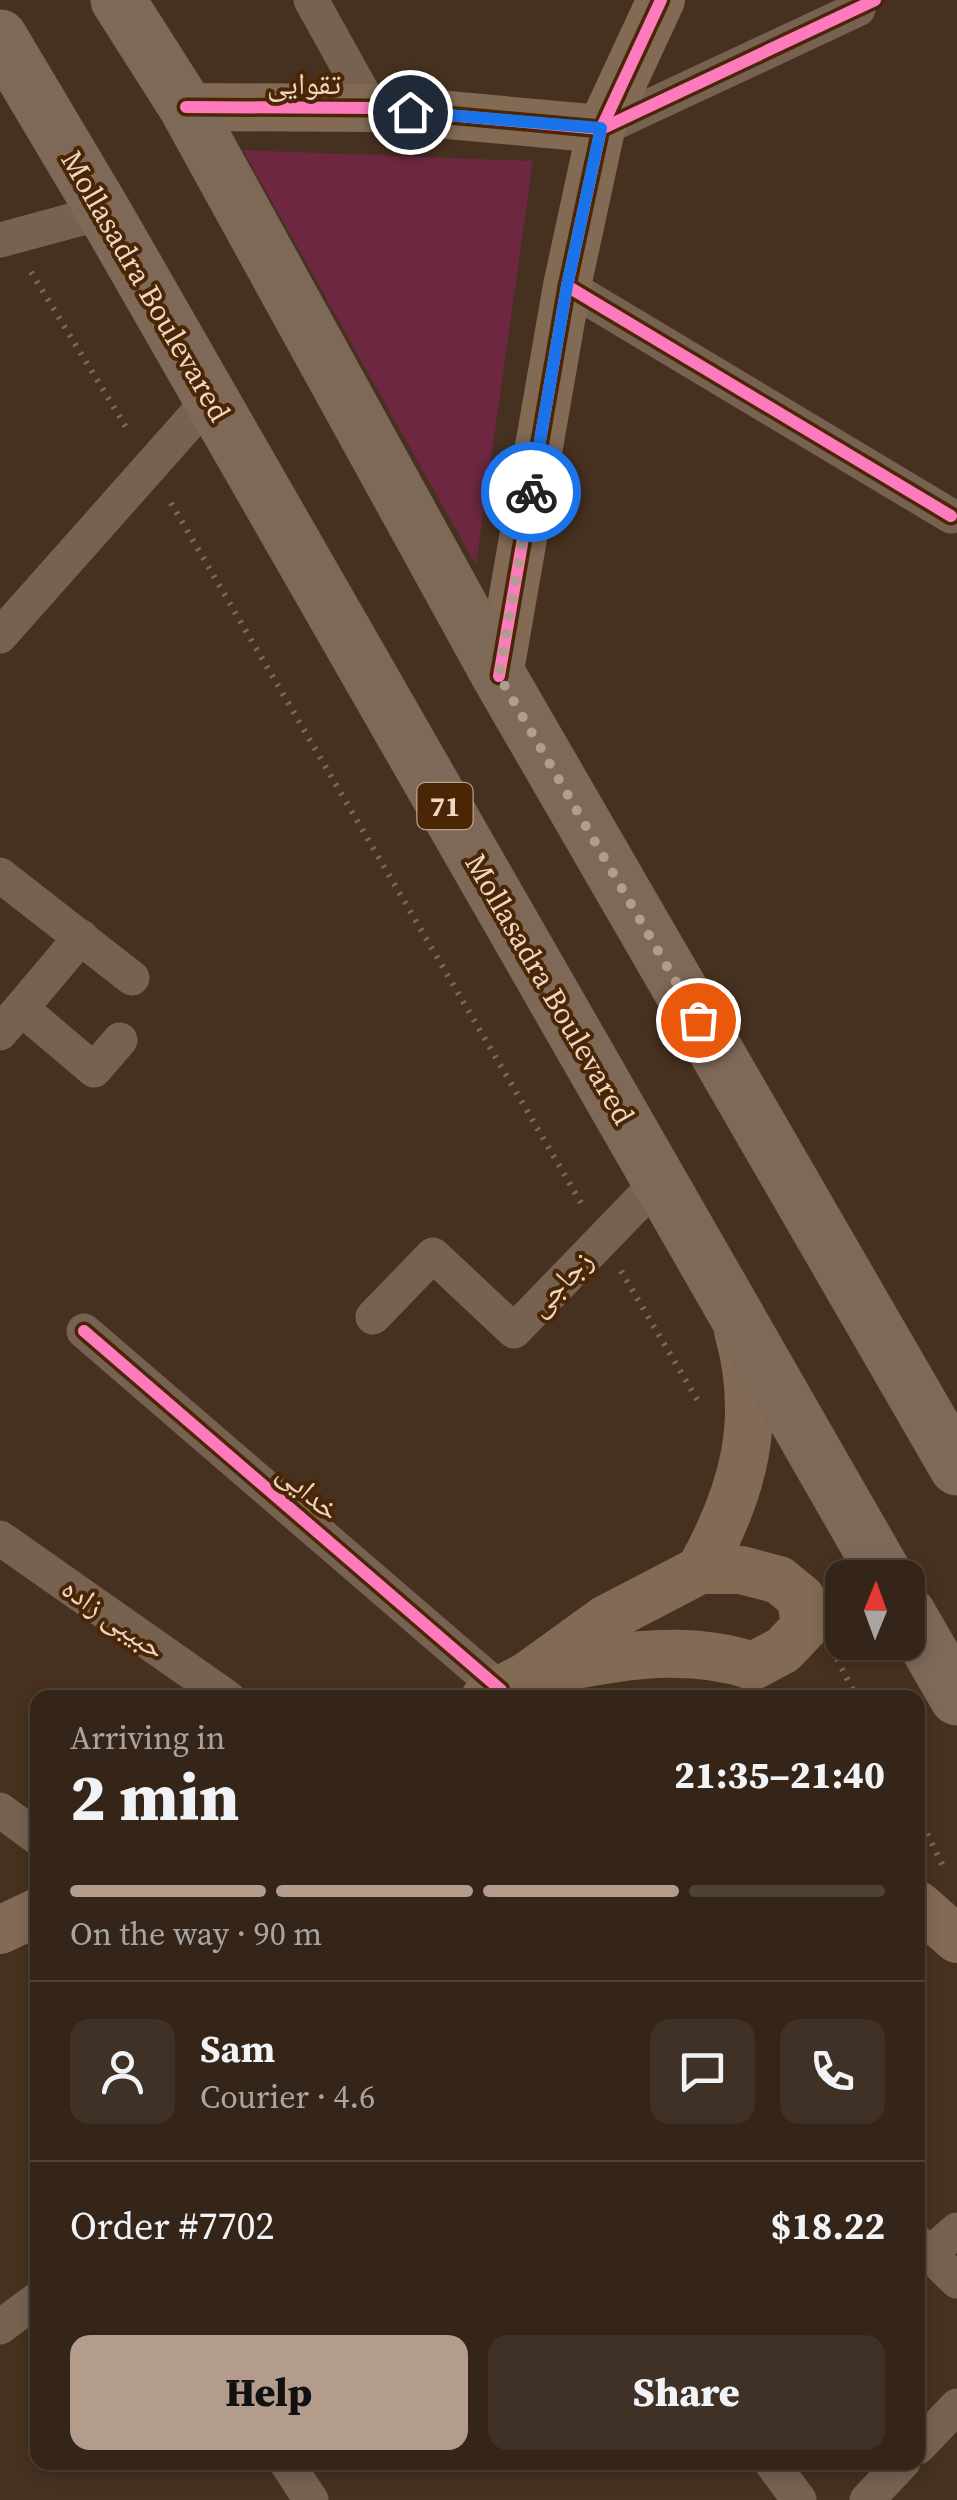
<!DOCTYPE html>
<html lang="en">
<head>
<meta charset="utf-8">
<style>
	:root { --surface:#342518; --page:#3f3125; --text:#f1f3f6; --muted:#a9a5a2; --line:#4e4237; --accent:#b39c8b }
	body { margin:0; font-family:"Source Serif 4","Noto Naskh Arabic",serif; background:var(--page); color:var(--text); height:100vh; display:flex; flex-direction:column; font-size:38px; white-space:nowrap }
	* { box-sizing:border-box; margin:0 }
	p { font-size:32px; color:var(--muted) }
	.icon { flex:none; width:55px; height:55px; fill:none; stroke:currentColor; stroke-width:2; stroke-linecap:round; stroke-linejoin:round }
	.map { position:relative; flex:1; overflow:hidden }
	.side { position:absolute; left:30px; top:1690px; width:895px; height:780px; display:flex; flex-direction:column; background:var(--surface); border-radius:20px; box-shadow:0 5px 15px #0003,0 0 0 2px var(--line) }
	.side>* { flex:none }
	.needle { width:65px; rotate:1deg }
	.fabs { position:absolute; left:825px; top:1560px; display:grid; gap:20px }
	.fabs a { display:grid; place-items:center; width:100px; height:100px; border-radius:20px; background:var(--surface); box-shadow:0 5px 15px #0003,0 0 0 2px var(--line); font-size:50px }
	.pin { position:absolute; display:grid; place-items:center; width:85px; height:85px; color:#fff; margin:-42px; border:5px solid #fff; border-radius:50%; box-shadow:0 2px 10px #0007 }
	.courier { position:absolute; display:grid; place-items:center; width:100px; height:100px; margin:-50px; border:8px solid #1a73e8; border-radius:50%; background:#fff; color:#222; box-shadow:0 2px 12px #0007 }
	.head em { font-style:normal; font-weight:800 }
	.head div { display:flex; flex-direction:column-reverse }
	.head { display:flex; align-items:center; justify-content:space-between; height:170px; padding:0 40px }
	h1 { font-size:65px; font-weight:800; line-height:75px }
	.bar { display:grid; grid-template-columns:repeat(4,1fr); gap:15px 10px; align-content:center; height:120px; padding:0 40px }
	.bar i { height:12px; border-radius:8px; background:var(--line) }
	.bar .current { background:var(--accent) }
	.bar p { grid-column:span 4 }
	.line { display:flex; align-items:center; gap:25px; padding:0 40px; border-top:2px solid var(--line) }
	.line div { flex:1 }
	.round { display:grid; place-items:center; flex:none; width:105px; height:105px; border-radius:20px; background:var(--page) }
	.cta { display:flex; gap:20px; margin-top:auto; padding:20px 40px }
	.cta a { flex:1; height:115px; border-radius:20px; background:var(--accent); color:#111; font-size:40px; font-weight:800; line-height:115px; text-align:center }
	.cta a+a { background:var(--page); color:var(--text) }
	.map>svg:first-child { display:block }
	.green { fill:#6d2741 }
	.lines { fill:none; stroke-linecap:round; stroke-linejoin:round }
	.path { stroke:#79675a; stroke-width:6; stroke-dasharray:2.5 8; stroke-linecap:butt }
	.street { stroke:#776251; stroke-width:35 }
	.secondary { stroke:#826a55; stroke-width:48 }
	.highway { stroke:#7e6959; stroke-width:55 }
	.cycleway-casing { stroke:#4a2605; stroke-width:19 }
	.cycleway { stroke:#fd7abc; stroke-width:12 }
	.done { stroke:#b39c8b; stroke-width:10; stroke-dasharray:0 18 }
	.route { stroke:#1a73e8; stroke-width:12 }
	.labels { text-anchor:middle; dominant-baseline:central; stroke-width:8; stroke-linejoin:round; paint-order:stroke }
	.shield { fill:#4a2605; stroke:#bda18b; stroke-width:2.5 }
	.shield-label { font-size:28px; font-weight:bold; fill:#eed6c5 }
	.street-label { font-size:30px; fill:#eed6c5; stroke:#4a2605 }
</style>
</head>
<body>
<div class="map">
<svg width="957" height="2500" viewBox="0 0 957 2500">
	<rect width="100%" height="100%" fill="#463120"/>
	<polygon class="green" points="243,150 533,161 476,565"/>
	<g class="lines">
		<g class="path">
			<polyline points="31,272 129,432"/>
			<polyline points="171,503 584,1208"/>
			<polyline points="621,1271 701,1406"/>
			<polyline points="837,1659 857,1698"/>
			<polyline points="918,1815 944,1868"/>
		</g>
		<g class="street">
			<polyline points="311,0 371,108"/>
			<polyline points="601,129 858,9"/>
			<polyline points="0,240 104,212"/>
			<polyline points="567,286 951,516"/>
			<polyline points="0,636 211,398"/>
			<polyline points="0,875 132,978"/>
			<polyline points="22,1009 94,1070 120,1040"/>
			<polyline points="0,1033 81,937"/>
			<polyline points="373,1317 433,1255 514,1331 660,1180"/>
			<polyline points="84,1331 501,1690"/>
			<polyline points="0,1538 228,1698"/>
			<polyline points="0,1810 38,1838"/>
			<polyline points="918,2243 957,2281"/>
			<polyline points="929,2254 957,2230"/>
			<polyline points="0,2327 38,2299"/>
			<polyline points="918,2447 957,2406"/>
			<polyline points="286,2462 311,2500"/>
			<polyline points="771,2462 799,2500"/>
			<polyline points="867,2500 903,2462"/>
		</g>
		<g class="secondary">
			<polyline points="186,107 371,108 601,129"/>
			<polyline points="499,676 567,286 601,129 661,0"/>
			<path d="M700 1570C744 1491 763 1419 738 1331"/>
			<path d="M485 1698 527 1676 606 1619 700 1570H741L779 1580 801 1598 805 1627 783 1650 753 1666C680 1641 600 1659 527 1676"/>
			<polyline points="918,1905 957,1939"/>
			<polyline points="0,1930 38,1912"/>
		</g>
		<g class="highway">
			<polyline points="118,0 186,107 499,676 957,1468"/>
			<polyline points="0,37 104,212 887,1578"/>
			<polyline points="908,1613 957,1698"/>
		</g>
		<defs>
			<g id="cycleway">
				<polyline points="186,107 371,108 601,129 875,0"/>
				<polyline points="567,286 951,516"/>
				<polyline points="499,676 567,286 601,129 661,0"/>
				<polyline points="84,1331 501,1690"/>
			</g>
		</defs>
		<use href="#cycleway" class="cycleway-casing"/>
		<use href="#cycleway" class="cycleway"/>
	</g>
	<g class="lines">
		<polyline class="done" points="531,492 499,676 698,1020"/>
		<polyline class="route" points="410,112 601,128 567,286 531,492"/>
	</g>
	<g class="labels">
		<rect class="shield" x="417.5" y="783" width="55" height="46" rx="8"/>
		<g class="shield-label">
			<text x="445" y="806">71</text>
		</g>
		<g class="street-label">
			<text x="304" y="83">تقوایی</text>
			<text transform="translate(146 286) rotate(60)">Mollasadra Boulevared</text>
			<text transform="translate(550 989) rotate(60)">Mollasadra Boulevared</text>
			<text transform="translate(560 1283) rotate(-46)">زجاجی</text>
			<text transform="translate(309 1491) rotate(41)">خدایی</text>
			<text transform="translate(114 1618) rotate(35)">حبیبی زاده</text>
		</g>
	</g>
</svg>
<div class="fabs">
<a><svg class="needle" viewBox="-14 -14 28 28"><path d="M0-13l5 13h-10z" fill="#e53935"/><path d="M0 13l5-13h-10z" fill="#a9a5a2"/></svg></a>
</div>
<div class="pin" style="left:698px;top:1020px;background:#ea580c"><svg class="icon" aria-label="bag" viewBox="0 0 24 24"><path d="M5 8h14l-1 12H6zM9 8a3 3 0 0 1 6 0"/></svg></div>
<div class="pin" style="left:410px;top:112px;background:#1f2937"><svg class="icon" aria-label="home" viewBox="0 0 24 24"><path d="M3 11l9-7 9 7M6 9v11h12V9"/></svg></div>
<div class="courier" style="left:531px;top:492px"><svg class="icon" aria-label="bike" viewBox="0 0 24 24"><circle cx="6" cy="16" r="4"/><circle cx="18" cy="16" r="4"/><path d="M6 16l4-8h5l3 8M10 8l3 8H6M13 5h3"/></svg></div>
<section class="side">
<div class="head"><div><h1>2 min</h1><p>Arriving in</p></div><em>21:35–21:40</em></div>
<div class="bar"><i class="current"></i><i class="current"></i><i class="current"></i><i></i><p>On the way · 90 m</p></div>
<div class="line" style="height:180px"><a class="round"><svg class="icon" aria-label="person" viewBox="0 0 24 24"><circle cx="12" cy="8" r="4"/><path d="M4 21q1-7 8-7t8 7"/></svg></a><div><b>Sam</b><p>Courier · 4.6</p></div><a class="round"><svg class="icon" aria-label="chat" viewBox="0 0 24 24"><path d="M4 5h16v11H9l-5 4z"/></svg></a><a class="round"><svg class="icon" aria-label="phone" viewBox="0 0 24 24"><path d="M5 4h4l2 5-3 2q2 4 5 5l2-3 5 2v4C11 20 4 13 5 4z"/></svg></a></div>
<div class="line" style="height:130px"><div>Order #7702</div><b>$18.22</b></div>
<div class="cta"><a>Help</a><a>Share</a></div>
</section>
</div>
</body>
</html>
